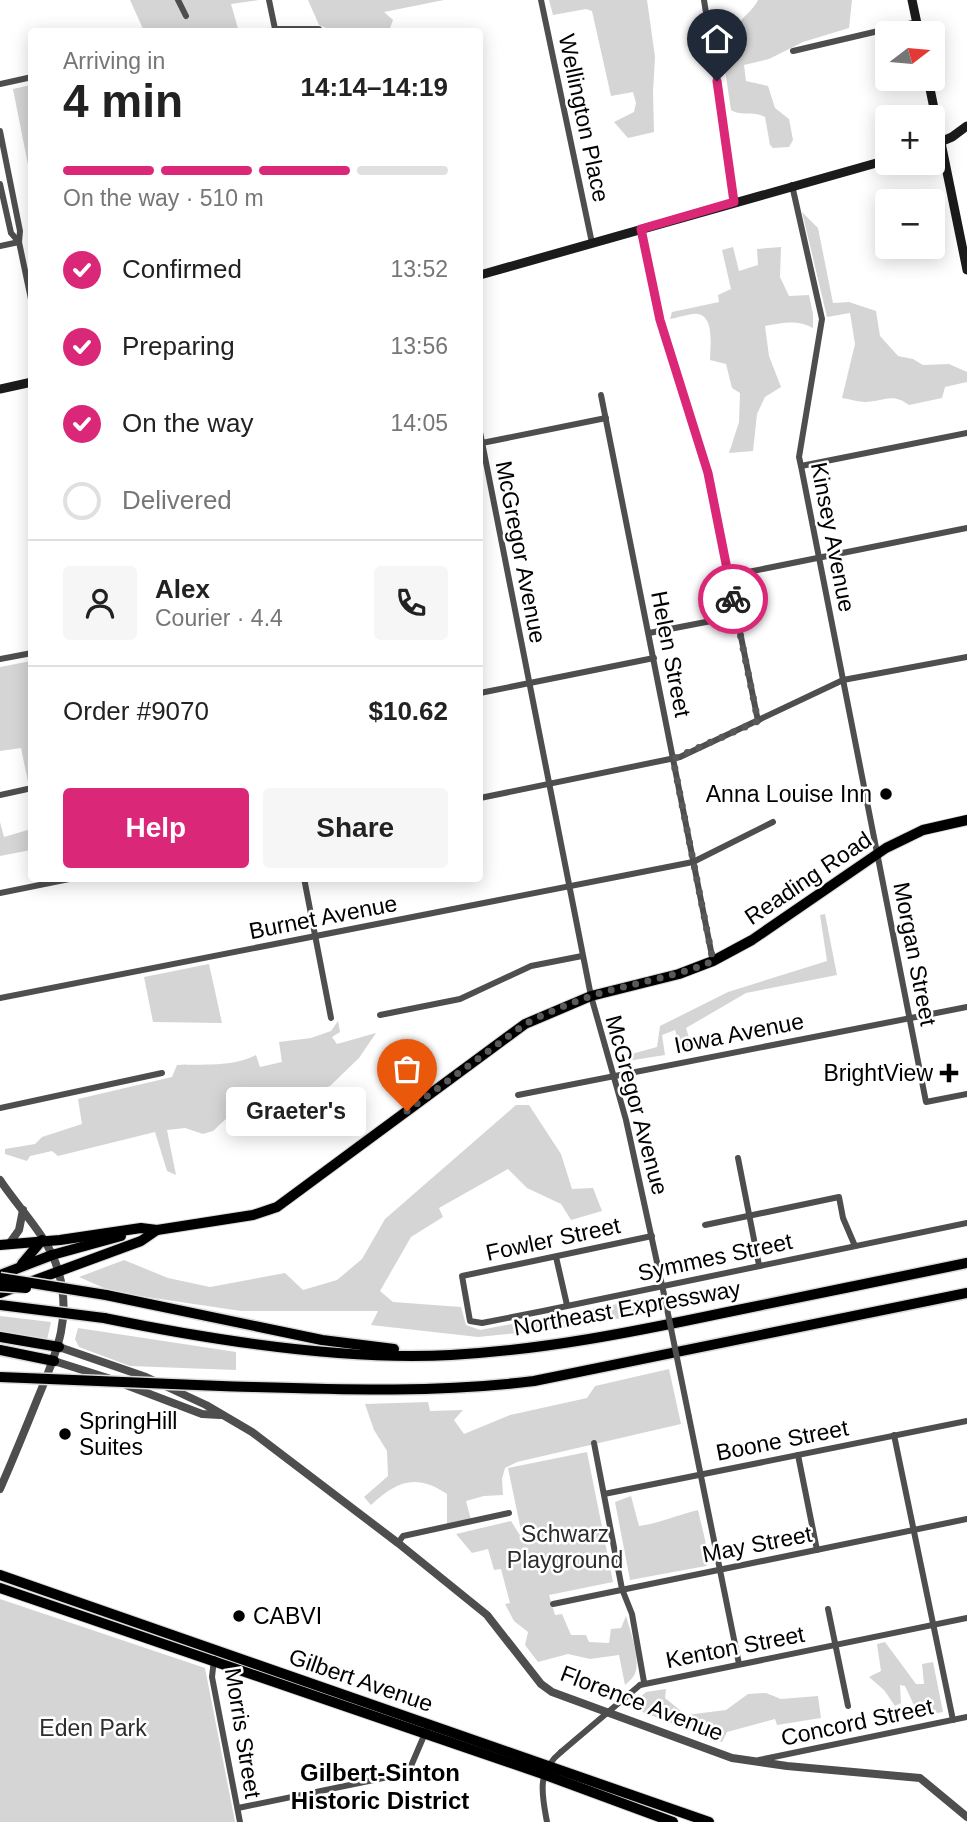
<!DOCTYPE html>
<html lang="en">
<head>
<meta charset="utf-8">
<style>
	:root { --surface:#fff; --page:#f6f6f6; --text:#222; --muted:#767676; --line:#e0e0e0; --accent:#db2777 }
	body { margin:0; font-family:Arial,sans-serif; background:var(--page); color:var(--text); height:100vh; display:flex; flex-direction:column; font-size:26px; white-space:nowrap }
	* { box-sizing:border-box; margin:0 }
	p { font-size:23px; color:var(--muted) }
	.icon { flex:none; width:38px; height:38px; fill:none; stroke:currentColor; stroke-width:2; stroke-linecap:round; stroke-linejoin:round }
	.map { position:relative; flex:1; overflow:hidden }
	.sheet { position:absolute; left:28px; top:28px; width:455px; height:854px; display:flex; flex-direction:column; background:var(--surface); border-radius:7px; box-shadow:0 4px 18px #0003 }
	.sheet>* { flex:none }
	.needle { width:46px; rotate:74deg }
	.controls { position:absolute; left:875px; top:21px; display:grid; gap:14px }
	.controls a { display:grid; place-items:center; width:70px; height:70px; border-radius:7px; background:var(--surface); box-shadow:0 4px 18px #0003; font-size:35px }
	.pin { position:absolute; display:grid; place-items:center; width:60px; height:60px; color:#fff; margin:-72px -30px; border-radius:50% 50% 50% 0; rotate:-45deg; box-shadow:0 0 7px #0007 }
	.pin .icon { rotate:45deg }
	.courier { position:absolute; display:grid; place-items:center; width:70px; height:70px; margin:-35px; border:5px solid #db2777; border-radius:50%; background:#fff; color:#222; box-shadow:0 2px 9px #0007 }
	.bubble { position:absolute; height:49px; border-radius:7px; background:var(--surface); box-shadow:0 4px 18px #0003; font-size:23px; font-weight:800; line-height:49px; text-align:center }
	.head em { font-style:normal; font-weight:800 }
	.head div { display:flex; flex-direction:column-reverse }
	.head { display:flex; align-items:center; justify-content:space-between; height:119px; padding:0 35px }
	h1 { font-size:46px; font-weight:800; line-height:52px }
	.bar { display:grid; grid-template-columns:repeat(4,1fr); gap:10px 7px; align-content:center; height:84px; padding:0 35px }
	.bar i { height:9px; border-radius:5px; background:var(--line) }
	.bar .current { background:var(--accent) }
	.bar p { grid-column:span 4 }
	.line { display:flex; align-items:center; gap:18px; padding:0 35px; border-top:2px solid var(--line) }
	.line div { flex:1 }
	.round { display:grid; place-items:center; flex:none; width:74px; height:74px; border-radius:7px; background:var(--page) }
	ol { padding:0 35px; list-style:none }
	li { display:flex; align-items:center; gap:21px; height:77px }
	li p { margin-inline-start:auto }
	li .icon { padding:7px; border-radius:50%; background:var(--accent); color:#fff; stroke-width:4 }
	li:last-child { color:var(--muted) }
	li i { width:38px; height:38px; border:4px solid var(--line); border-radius:50% }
	.action { display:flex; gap:14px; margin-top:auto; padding:14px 35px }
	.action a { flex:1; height:80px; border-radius:7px; background:var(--accent); color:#fff; font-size:28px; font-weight:800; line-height:80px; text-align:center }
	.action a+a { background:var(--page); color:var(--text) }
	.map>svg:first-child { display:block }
	.green { fill:#d5d5d5 }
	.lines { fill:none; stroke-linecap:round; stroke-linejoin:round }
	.primary-casing { stroke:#dbdbdb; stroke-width:12 }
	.motorway-casing { stroke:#dbdbdb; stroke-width:13 }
	.minor { stroke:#4e4e4e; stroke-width:6 }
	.tertiary { stroke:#4e4e4e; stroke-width:8 }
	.secondary { stroke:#1b1b1b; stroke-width:9 }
	.primary { stroke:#000; stroke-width:10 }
	.motorway { stroke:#000; stroke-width:10 }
	.motorway-bridge-casing { stroke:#dbdbdb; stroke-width:13; stroke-linecap:butt }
	.minor-bridge { stroke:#4e4e4e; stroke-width:6 }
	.motorway-bridge { stroke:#000; stroke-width:10 }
	.done { stroke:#595959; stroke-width:7; stroke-dasharray:0 12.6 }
	.route { stroke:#db2777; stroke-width:9 }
	.poi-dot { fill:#000; stroke:#fff; stroke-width:2.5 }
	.labels { text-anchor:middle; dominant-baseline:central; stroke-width:5; stroke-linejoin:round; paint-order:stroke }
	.street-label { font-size:23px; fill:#000; stroke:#fff }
	.poi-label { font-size:23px; fill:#000; stroke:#fff; text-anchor:end }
	.park-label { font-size:23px; fill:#2c2c2c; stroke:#fff }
	.neighbourhood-label { font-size:24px; font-weight:bold; fill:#000; stroke:#fff }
</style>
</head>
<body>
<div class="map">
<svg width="967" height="1822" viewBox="0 0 967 1822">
	<rect width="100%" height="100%" fill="#fff"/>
	<g class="green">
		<polygon points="130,0 259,0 231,4 239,32 144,31"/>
		<polygon points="308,0 444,0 384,12 393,20 389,31 333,31 319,25"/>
		<polygon points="549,0 647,0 655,57 653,92 654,132 628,138 614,122 634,112 636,103 633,92 611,96 592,11 586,9 553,15"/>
		<path d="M758 0H852L849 28 803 42 769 59 744 65 746 81 768 86 775 108 789 119 793 140 789 147 773 148 770 145 765 117C751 110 743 117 731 110L722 50 743 46 742 34 738 26C742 16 753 11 758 0Z"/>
		<polygon points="31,85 32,89 31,180 13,89"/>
		<path d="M802 212 818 228 833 303 849 302 876 311 880 336 898 356 913 359 923 365 949 364 967 372V382L945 387 942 398 909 405C891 392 884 402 865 402 858 402 850 399 842 398L855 344 850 313 827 317Z"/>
		<path d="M733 247 739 271 758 265 757 249 781 247 780 277 789 296 809 295 813 314V328C798 319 781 323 765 326L769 356 781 387 765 397 757 414 753 451 729 453 739 422 740 393 732 388 726 364 710 360C710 348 715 317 698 314 691 313 678 318 670 319L672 312 719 302 718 295 731 289 722 250Z"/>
		<polygon points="31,661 32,781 28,782 21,748 0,751 0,667"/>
		<polygon points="0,822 4,837 31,829 31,850 0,856"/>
		<polygon points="825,914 837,975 746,993 686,1028 693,1051 682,1053 675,1030 662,1035 665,1055 627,1061 617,1058 657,1047 660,1026 728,992 827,961 820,915"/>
		<polygon points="209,964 222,1023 153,1022 144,977"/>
		<path d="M338 1021 340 1032 332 1037 337 1044 376 1033 359 1058 330 1086 305 1094 263 1119 229 1116 213 1131 203 1134 185 1128 167 1130 176 1175 167 1171 155 1132 58 1156 52 1151 30 1156 27 1161 5 1154V1149L35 1144 42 1137 82 1124 78 1099 172 1077 177 1065C201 1064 234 1067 256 1055L260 1067 282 1062 279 1042 311 1038 331 1031Z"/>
		<polygon points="516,1105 529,1105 561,1154 572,1189 593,1188 602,1211 571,1220 561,1204 527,1188 508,1169 439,1208 443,1217 411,1237 380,1291 393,1302 461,1307 466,1325 480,1330 655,1297 656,1312 565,1328 478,1337 371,1325 378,1311 241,1311 113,1292 79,1277 124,1260 168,1278 210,1287 285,1273 303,1290 337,1280 362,1259 385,1219"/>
		<polygon points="0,1316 51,1322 47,1340 0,1332"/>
		<polygon points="78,1328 236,1352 236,1370 130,1366 79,1347 75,1339"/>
		<path d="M669 1369 681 1424 517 1462 505 1468 502 1479 503 1495 484 1496 466 1501 471 1520 447 1525V1494C417 1473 396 1481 371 1505L364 1497 388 1476 387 1451 374 1430 365 1404 428 1402 430 1411 463 1410 454 1420 464 1434 510 1415 587 1398 595 1386Z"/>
		<path d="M587 1452 613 1582 549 1595 555 1615 562 1614 571 1635H586L589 1642 609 1643 611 1629 621 1628 626 1616C630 1630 643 1665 633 1677 631 1680 628 1682 625 1685L619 1655 590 1659 568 1654 538 1662 525 1645 528 1632 514 1621 505 1604 510 1603 501 1569 494 1570 488 1549 472 1553 456 1534 511 1521 523 1540 508 1468Z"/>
		<path d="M631 1496 639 1526C660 1523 677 1515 698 1510L710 1561 706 1566 630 1580 615 1502Z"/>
		<polygon points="0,1599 205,1668 235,1822 0,1822"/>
		<polygon points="885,1642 916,1684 924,1684 922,1664 933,1662 943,1712 919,1716 905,1686 900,1685 901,1703 895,1706 884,1690 869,1677 881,1671 877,1644"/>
		<polygon points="666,1689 665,1698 686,1715 726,1710 748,1694 766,1693 781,1699 818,1696 821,1718 777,1725 775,1719 727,1732 722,1742 629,1707 646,1692"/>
	</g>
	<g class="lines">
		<defs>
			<g id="primary">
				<polyline points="0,1245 60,1240 141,1228 157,1230 253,1215 277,1207 525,1024 591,996 679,974 713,961 752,940 886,848 923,830 967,820"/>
				<polyline points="52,1255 121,1236"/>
				<polyline points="0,1293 141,1241 157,1230"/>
				<polyline points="0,1575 709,1822"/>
				<polyline points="0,1588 543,1774 673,1822"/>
			</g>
			<g id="motorway">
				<polyline points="22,1264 42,1240"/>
				<polyline points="0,1275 52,1255"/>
				<polyline points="106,1295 322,1340 394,1349"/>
				<path d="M104 1318C211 1340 342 1361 451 1355 543 1350 633 1332 723 1313 804 1296 886 1280 967 1263"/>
				<polyline points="0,1337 59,1347"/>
				<polyline points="0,1350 54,1361"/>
				<path d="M221 1386C326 1389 430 1394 534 1381L967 1293"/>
			</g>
		</defs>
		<use href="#primary" class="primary-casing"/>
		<use href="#motorway" class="motorway-casing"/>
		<g class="minor">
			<polyline points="178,0 186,16"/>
			<polyline points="269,0 275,29 319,29 320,32"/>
			<polyline points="541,0 592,243"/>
			<polyline points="704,0 735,202"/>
			<polyline points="793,51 917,22"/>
			<polyline points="0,84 32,77"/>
			<polyline points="0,131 20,231 19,242 32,304"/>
			<polyline points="0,184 11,233 19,242"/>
			<polyline points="792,185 822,319 799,457 801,466 926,1102 967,1094"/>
			<polyline points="641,229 660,320 708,473 758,721"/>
			<polyline points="0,246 19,242"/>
			<polyline points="601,395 713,961"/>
			<polyline points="480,432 591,996 626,1120 665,1299"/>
			<polyline points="482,443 606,418"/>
			<polyline points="801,466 967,433"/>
			<polyline points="728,576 967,528"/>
			<polyline points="649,633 737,616"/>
			<polyline points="0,659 32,653"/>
			<polyline points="480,693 654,658"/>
			<polyline points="0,795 32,788"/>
			<polyline points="480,798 680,757 843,680 967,657"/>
			<polyline points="304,878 331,1018"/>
			<polyline points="0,893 74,878"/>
			<polyline points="0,998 693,862 773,822"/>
			<polyline points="380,1015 460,999 531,966 582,956"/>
			<polyline points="518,1095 967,1007"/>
			<polyline points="0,1108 162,1073"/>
			<polyline points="738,1158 759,1265"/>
			<polyline points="705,1225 839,1197 843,1218 855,1246"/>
			<polyline points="652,1236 462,1276 470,1321 482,1323 543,1311 967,1223"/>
			<polyline points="556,1257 567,1305"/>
			<polyline points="689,1417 739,1664"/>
			<polyline points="894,1435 953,1720"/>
			<polyline points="594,1443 622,1589 632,1614 644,1682"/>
			<polyline points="798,1455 817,1550"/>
			<polyline points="604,1494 967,1421"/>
			<polyline points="398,1543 403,1536 509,1513"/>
			<polyline points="553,1604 967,1519"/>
			<polyline points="828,1609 848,1706"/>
			<polyline points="214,1659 212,1677 240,1822"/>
			<polyline points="640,1685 967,1618"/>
			<polyline points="759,1760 967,1717"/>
			<polyline points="238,1808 403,1774 411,1766 426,1731"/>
			<path d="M547 1822C542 1795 536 1772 561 1752"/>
		</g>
		<g class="tertiary">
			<path d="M0 1180C19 1209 48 1236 58 1270 73 1319 55 1356 37 1400 25 1430 13 1459 0 1489"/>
			<polyline points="9,1244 19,1230 23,1210"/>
			<polyline points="59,1347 146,1377 206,1405 252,1432 398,1543 487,1615 541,1684 552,1692 732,1758 787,1766 920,1778 967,1817"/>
			<polyline points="54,1361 114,1380"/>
			<polyline points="126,1385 202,1414 220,1415"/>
		</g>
		<g class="secondary">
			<polyline points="912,0 919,33"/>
			<polyline points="928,79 967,270"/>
			<polyline points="933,145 952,137 967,126"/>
			<polyline points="480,275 887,160"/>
			<polyline points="0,389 32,382"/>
		</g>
		<use href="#primary" class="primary"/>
		<use href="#motorway" class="motorway"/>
		<defs>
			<g id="motorway-bridge">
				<polyline points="0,1278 106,1295"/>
				<polyline points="0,1286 26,1288"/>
				<polyline points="0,1305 104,1318"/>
				<polyline points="0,1377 221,1386"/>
			</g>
		</defs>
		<use href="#motorway-bridge" class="motorway-bridge-casing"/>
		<g class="minor-bridge">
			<polyline points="665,1299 689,1417"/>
			<polyline points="561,1752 640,1685"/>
		</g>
		<use href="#motorway-bridge" class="motorway-bridge"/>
	</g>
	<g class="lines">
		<path class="done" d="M407 1111 525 1024C546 1013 568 1004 591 996 631 983 673 978 713 961L673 759 758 721 733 599"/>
		<polyline class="route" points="717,81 734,202 641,229 660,320 708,473 733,599"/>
	</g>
	<g class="poi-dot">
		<circle cx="886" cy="794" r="7"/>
		<path d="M945.5 1062.5h7v7h7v7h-7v7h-7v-7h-7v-7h7z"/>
		<circle cx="65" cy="1434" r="7"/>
		<circle cx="239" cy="1616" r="7"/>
	</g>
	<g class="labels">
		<g class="street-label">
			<text transform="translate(584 118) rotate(78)">Wellington Place</text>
			<text transform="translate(833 537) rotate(79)">Kinsey Avenue</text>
			<text transform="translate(521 552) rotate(79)">McGregor Avenue</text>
			<text transform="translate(671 654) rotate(79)">Helen Street</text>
			<text transform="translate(808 878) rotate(-34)">Reading Road</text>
			<text transform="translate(323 917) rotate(-11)">Burnet Avenue</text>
			<text transform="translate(915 954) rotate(79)">Morgan Street</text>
			<text transform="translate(739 1033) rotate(-11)">Iowa Avenue</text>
			<text transform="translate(637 1105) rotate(75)">McGregor Avenue</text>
			<text transform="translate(553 1239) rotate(-12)">Fowler Street</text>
			<text transform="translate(715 1257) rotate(-12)">Symmes Street</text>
			<text transform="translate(627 1308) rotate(-10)">Northeast Expressway</text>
			<text transform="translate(782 1440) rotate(-11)">Boone Street</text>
			<text transform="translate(757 1544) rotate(-11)">May Street</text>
			<text transform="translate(735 1647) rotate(-11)">Kenton Street</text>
			<text transform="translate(361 1680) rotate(19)">Gilbert Avenue</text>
			<text transform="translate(642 1703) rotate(21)">Florence Avenue</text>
			<text transform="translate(857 1722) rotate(-12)">Concord Street</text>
			<text transform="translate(243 1733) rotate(81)">Morris Street</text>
		</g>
		<g class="poi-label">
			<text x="872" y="794">Anna Louise Inn</text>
			<text x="933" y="1073">BrightView</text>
			<text x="79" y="1421" text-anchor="start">SpringHill<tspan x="79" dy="26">Suites</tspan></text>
			<text x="253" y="1616" text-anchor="start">CABVI</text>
		</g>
		<g class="park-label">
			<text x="565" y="1534">Schwarz<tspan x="565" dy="26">Playground</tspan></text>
			<text x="93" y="1728">Eden Park</text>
		</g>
		<g class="neighbourhood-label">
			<text x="380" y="1772">Gilbert-Sinton<tspan x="380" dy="28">Historic District</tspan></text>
		</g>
	</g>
</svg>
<div class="controls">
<a><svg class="needle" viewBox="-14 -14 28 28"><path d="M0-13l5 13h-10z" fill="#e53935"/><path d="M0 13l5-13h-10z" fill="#767676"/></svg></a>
<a>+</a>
<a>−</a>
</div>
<div class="pin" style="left:407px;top:1111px;background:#ea580c"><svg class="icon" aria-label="bag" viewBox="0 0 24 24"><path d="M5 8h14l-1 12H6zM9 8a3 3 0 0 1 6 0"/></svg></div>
<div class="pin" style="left:717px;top:81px;background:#1f2937"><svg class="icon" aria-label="home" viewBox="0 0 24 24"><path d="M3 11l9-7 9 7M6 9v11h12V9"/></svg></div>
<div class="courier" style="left:733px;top:599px"><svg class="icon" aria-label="bike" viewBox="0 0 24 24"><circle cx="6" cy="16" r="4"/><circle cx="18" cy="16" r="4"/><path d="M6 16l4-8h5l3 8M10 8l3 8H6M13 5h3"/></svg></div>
<div class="bubble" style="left:226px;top:1087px;width:140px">Graeter's</div>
<section class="sheet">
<div class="head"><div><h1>4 min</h1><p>Arriving in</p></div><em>14:14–14:19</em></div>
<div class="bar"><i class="current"></i><i class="current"></i><i class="current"></i><i></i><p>On the way · 510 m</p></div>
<ol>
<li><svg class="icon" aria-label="check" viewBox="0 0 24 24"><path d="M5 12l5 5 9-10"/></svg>Confirmed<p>13:52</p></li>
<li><svg class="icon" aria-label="check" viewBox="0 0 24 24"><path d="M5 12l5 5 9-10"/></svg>Preparing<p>13:56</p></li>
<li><svg class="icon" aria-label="check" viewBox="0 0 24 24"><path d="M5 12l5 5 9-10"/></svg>On the way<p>14:05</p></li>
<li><i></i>Delivered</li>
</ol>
<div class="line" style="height:126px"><a class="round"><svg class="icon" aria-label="person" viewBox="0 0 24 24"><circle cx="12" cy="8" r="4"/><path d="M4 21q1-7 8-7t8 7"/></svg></a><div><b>Alex</b><p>Courier · 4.4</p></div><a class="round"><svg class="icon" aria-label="phone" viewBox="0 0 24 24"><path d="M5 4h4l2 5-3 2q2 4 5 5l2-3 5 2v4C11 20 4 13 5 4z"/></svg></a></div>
<div class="line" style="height:91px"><div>Order #9070</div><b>$10.62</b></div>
<div class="action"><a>Help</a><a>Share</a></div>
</section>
</div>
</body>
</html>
